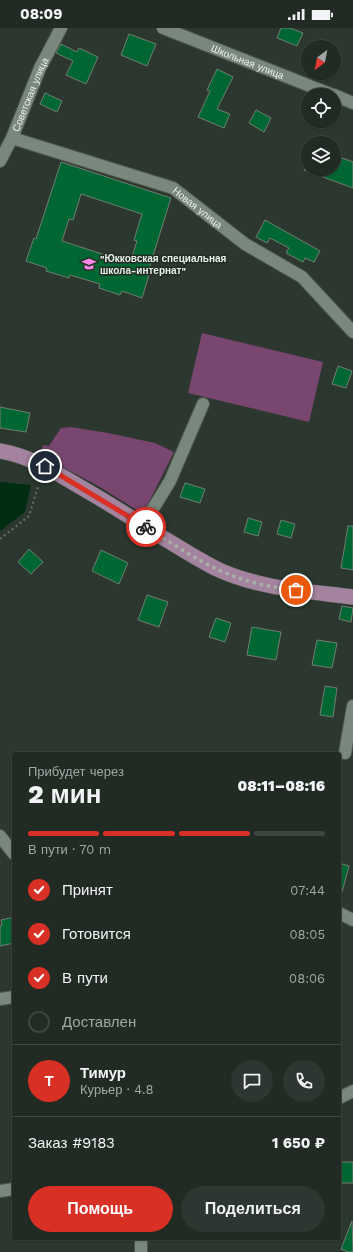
<!DOCTYPE html>
<html lang="ru">
<head>
<meta charset="utf-8">
<style>
	:root { --surface:#212a23; --page:#2d3630; --text:#f1f3f6; --muted:#a2a7a6; --line:#3e4641; --accent:#d93025 }
	body { margin:0; font-family:"Work Sans",sans-serif; background:var(--page); color:var(--text); height:100vh; display:flex; flex-direction:column; font-size:15px; white-space:nowrap }
	* { box-sizing:border-box; margin:0 }
	p { font-size:13px; color:var(--muted) }
	.icon { flex:none; width:22px; height:22px; fill:none; stroke:currentColor; stroke-width:2; stroke-linecap:round; stroke-linejoin:round }
	.map { position:relative; flex:1; overflow:hidden }
	.details { position:absolute; left:12px; top:724px; width:329px; height:488px; display:flex; flex-direction:column; background:var(--surface); border-radius:4px; box-shadow:0 1px 3px #0004,0 0 0 1px var(--line) }
	.details>* { flex:none }
	.needle { width:26px; rotate:212deg }
	.tools { position:absolute; left:301px; top:12px; display:grid; gap:8px }
	.tools a { display:grid; place-items:center; width:40px; height:40px; border-radius:50%; background:var(--surface); box-shadow:0 1px 3px #0004,0 0 0 1px var(--line); font-size:20px }
	.pin { position:absolute; display:grid; place-items:center; width:34px; height:34px; color:#fff; margin:-17px; border:2px solid #fff; border-radius:50%; box-shadow:0 1px 4px #0007 }
	.courier { position:absolute; display:grid; place-items:center; width:40px; height:40px; margin:-20px; border:3px solid #d93025; border-radius:50%; background:#fff; color:#222; box-shadow:0 1px 5px #0007 }
	.summary em { font-style:normal; font-weight:800 }
	.summary div { display:flex; flex-direction:column-reverse }
	.summary { display:flex; align-items:center; justify-content:space-between; height:68px; padding:0 16px }
	h1 { font-size:26px; font-weight:800; line-height:30px }
	.bar { display:grid; grid-template-columns:repeat(4,1fr); gap:6px 4px; align-content:center; height:48px; padding:0 16px }
	.bar i { height:5px; border-radius:3px; background:var(--line) }
	.bar .selected { background:var(--accent) }
	.bar p { grid-column:span 4 }
	.line { display:flex; align-items:center; gap:10px; padding:0 16px; border-top:1px solid var(--line) }
	.line div { flex:1 }
	.round { display:grid; place-items:center; flex:none; width:42px; height:42px; border-radius:21px; background:var(--page) }
	ol { padding:0 16px; list-style:none }
	li { display:flex; align-items:center; gap:12px; height:44px }
	li p { margin-inline-start:auto }
	li .icon { padding:4px; border-radius:50%; background:var(--accent); color:#fff; stroke-width:4 }
	li:last-child { color:var(--muted) }
	li i { width:22px; height:22px; border:2px solid var(--line); border-radius:50% }
	.cta { display:flex; gap:8px; margin-top:auto; padding:8px 16px }
	.cta a { flex:1; height:46px; border-radius:24px; background:var(--accent); color:#fff; font-size:16px; font-weight:800; line-height:46px; text-align:center }
	.cta a+a { background:var(--page); color:var(--text) }
	.status { display:flex; justify-content:space-between; align-items:center; height:28px; padding:0 20px; background:var(--surface); direction:ltr }
	.status svg { height:11px; fill:currentColor }
	.map>svg:first-child { display:block }
	.green { fill:#79466f }
	.water { fill:#002c11 }
	.building { fill:#006732; stroke:#707e73; fill-rule:evenodd }
	.lines { fill:none; stroke-linecap:round; stroke-linejoin:round }
	.minor-casing { stroke:#4b554e; stroke-width:14 }
	.major-casing { stroke:#4b554e; stroke-width:16 }
	.path { stroke:#657067; stroke-width:2; stroke-dasharray:2 3; stroke-linecap:butt }
	.minor { stroke:#7a877d; stroke-width:12 }
	.major { stroke:#a3839d; stroke-width:15 }
	.done { stroke:#a6b0a9; stroke-width:4; stroke-dasharray:0 7.2 }
	.route { stroke:#d93025; stroke-width:5 }
	.labels { text-anchor:middle; dominant-baseline:central; stroke-width:3; stroke-linejoin:round; paint-order:stroke }
	.street-label { font-size:10px; fill:#e8f0ea; stroke:#222e25 }
	.poi-label { font-size:10px; font-weight:bold; fill:#e8f0ea; stroke:#222e25; text-anchor:start }
</style>
</head>
<body>
<div class="status"><b>08:09</b><svg viewBox="0 0 49 12"><path d="M0 12V9h3v3zM5 12V6h3v6zM10 12V3h3v9zM15 12V0h3v12zM26 1h20v11H26zM47 4h2v5h-2z"/></svg></div>
<div class="map">
<svg width="353" height="1224" viewBox="0 0 353 1224">
	<rect width="100%" height="100%" fill="#2c382f"/>
	<g class="green">
		<polygon points="202,305 323,334 309,394 188,365"/>
		<polygon points="71,399 108,405 155,415 174,424 143,486 100,459 40,427 43,417 49,418 61,400"/>
	</g>
	<polygon class="water" points="0,454 31,457 25,484 0,503"/>
	<g class="building">
		<polygon points="281,0 290,0 303,5 297,18 277,10"/>
		<polygon points="129,6 156,16 147,38 121,27"/>
		<polygon points="61,16 77,24 79,20 98,29 86,56 66,47 73,33 56,25"/>
		<polygon points="217,41 233,49 217,81 230,86 224,100 198,89 210,63 207,62"/>
		<polygon points="45,65 62,73 57,84 40,76"/>
		<polygon points="256,82 271,90 264,104 249,95"/>
		<polygon points="334,127 353,134 353,160 304,142 304,141 334,141"/>
		<path d="M61 134 171 170 147 247H149L142 270 122 263 120 267 99 260 100 256 70 247 69 250 46 243 47 240 26 233 34 210 36 211ZM81 166 142 186 134 212 137 213 130 235 62 213 69 191 73 192Z"/>
		<polygon points="265,192 320,223 314,234 305,230 303,234 286,225 289,220 270,210 267,215 256,209"/>
		<polygon points="338,338 352,343 346,360 332,356"/>
		<polygon points="0,379 30,385 26,404 0,400"/>
		<polygon points="185,455 205,461 200,475 180,469"/>
		<polygon points="248,490 262,494 258,508 244,504"/>
		<polygon points="281,492 295,496 291,510 277,506"/>
		<polygon points="348,498 353,498 353,542 341,540"/>
		<polygon points="29,521 43,534 31,546 18,534"/>
		<polygon points="101,522 128,535 119,556 92,543"/>
		<polygon points="147,567 168,574 159,599 138,592"/>
		<polygon points="342,578 353,580 351,594 339,591"/>
		<polygon points="216,590 231,595 225,614 209,609"/>
		<polygon points="252,599 281,604 276,632 247,627"/>
		<polygon points="317,612 337,615 332,640 312,637"/>
		<polygon points="325,658 337,660 333,689 320,687"/>
		<polygon points="339,835 349,838 342,864 339,864"/>
		<polygon points="14,889 14,915 0,918 0,898 2,897 1,892"/>
		<polygon points="340,1134 353,1134 353,1155 339,1155"/>
		<polygon points="352,1193 353,1224 348,1224 341,1221"/>
	</g>
	<g class="lines">
		<defs>
			<g id="minor">
				<path id="s1" d="M163 0 333 67"/>
				<polyline points="334,67 353,75"/>
				<path id="s2" d="M12 110 173 160 245 216 302 249 353 304"/>
				<path id="s3" d="M0 133 12 110 40 40 61 0"/>
				<polyline points="143,497 170,453 203,376"/>
				<polyline points="345,725 353,678"/>
				<polyline points="0,808 14,826"/>
				<polyline points="339,885 353,892"/>
				<polyline points="0,971 14,969"/>
				<polyline points="339,1070 353,1063"/>
				<polyline points="0,1163 14,1161"/>
				<polyline points="141,1210 141,1224"/>
			</g>
			<path id="major" d="M0 423C29 428 52 442 77 457 105 473 132 490 160 508 179 519 197 531 217 541 260 561 307 563 353 569"/>
		</defs>
		<use href="#minor" class="minor-casing"/>
		<use href="#major" class="major-casing"/>
		<polyline class="path" points="0,511 29,488 38,459"/>
		<use href="#minor" class="minor"/>
		<use href="#major" class="major"/>
	</g>
	<g class="lines">
		<path class="done" d="M146 499C176 518 206 539 239 550 258 557 277 560 296 562"/>
		<polyline class="route" points="45,438 146,499"/>
	</g>
	<defs>
		<symbol id="school-bare" viewBox="-9 -9 18 18"><path d="M0-5L7-2L0 1L-7-2ZM-4 1L0 2.5L4 1V4Q0 6-4 4Z" fill="#fb87e6" stroke="#222e25" stroke-width="2.5" paint-order="stroke"/></symbol>
	</defs>
	<g fill-rule="evenodd">
		<use href="#school-bare" x="79" y="226" width="20" height="20"/>
	</g>
	<g class="labels">
		<g class="street-label">
			<text stroke="none"><textPath href="#s1" startOffset="91">Школьная улица</textPath></text>
			<text stroke="none"><textPath href="#s3" startOffset="73">Советская улица</textPath></text>
			<text stroke="none"><textPath href="#s2" startOffset="200">Новая улица</textPath></text>
		</g>
		<g class="poi-label">
			<text x="100" y="230">"Юкковская специальная<tspan x="100" dy="12">школа-интернат"</tspan></text>
		</g>
	</g>
</svg>
<div class="tools">
<a><svg class="needle" viewBox="-14 -14 28 28"><path d="M0-13l5 13h-10z" fill="#e53935"/><path d="M0 13l5-13h-10z" fill="#a2a7a6"/></svg></a>
<a><svg class="icon" aria-label="locate" viewBox="0 0 24 24"><circle cx="12" cy="12" r="6"/><path d="M12 2v4M12 18v4M2 12h4M18 12h4"/></svg></a>
<a><svg class="icon" aria-label="layers" viewBox="0 0 24 24"><path d="M12 4l9 5-9 5-9-5zM3 14l9 5 9-5"/></svg></a>
</div>
<div class="pin" style="left:296px;top:562px;background:#ea580c"><svg class="icon" aria-label="bag" viewBox="0 0 24 24"><path d="M5 8h14l-1 12H6zM9 8a3 3 0 0 1 6 0"/></svg></div>
<div class="pin" style="left:45px;top:438px;background:#1f2937"><svg class="icon" aria-label="home" viewBox="0 0 24 24"><path d="M3 11l9-7 9 7M6 9v11h12V9"/></svg></div>
<div class="courier" style="left:146px;top:499px"><svg class="icon" aria-label="bike" viewBox="0 0 24 24"><circle cx="6" cy="16" r="4"/><circle cx="18" cy="16" r="4"/><path d="M6 16l4-8h5l3 8M10 8l3 8H6M13 5h3"/></svg></div>
<section class="details">
<div class="summary"><div><h1>2 мин</h1><p>Прибудет через</p></div><em>08:11–08:16</em></div>
<div class="bar"><i class="selected"></i><i class="selected"></i><i class="selected"></i><i></i><p>В пути · 70 m</p></div>
<ol>
<li><svg class="icon" aria-label="check" viewBox="0 0 24 24"><path d="M5 12l5 5 9-10"/></svg>Принят<p>07:44</p></li>
<li><svg class="icon" aria-label="check" viewBox="0 0 24 24"><path d="M5 12l5 5 9-10"/></svg>Готовится<p>08:05</p></li>
<li><svg class="icon" aria-label="check" viewBox="0 0 24 24"><path d="M5 12l5 5 9-10"/></svg>В пути<p>08:06</p></li>
<li><i></i>Доставлен</li>
</ol>
<div class="line" style="height:72px"><b class="round" style="background:var(--accent);color:#fff">Т</b><div><b>Тимур</b><p>Курьер · 4.8</p></div><a class="round"><svg class="icon" aria-label="chat" viewBox="0 0 24 24"><path d="M4 5h16v11H9l-5 4z"/></svg></a><a class="round"><svg class="icon" aria-label="phone" viewBox="0 0 24 24"><path d="M5 4h4l2 5-3 2q2 4 5 5l2-3 5 2v4C11 20 4 13 5 4z"/></svg></a></div>
<div class="line" style="height:52px"><div>Заказ #9183</div><b>1 650 ₽</b></div>
<div class="cta"><a>Помощь</a><a>Поделиться</a></div>
</section>
</div>
</body>
</html>
